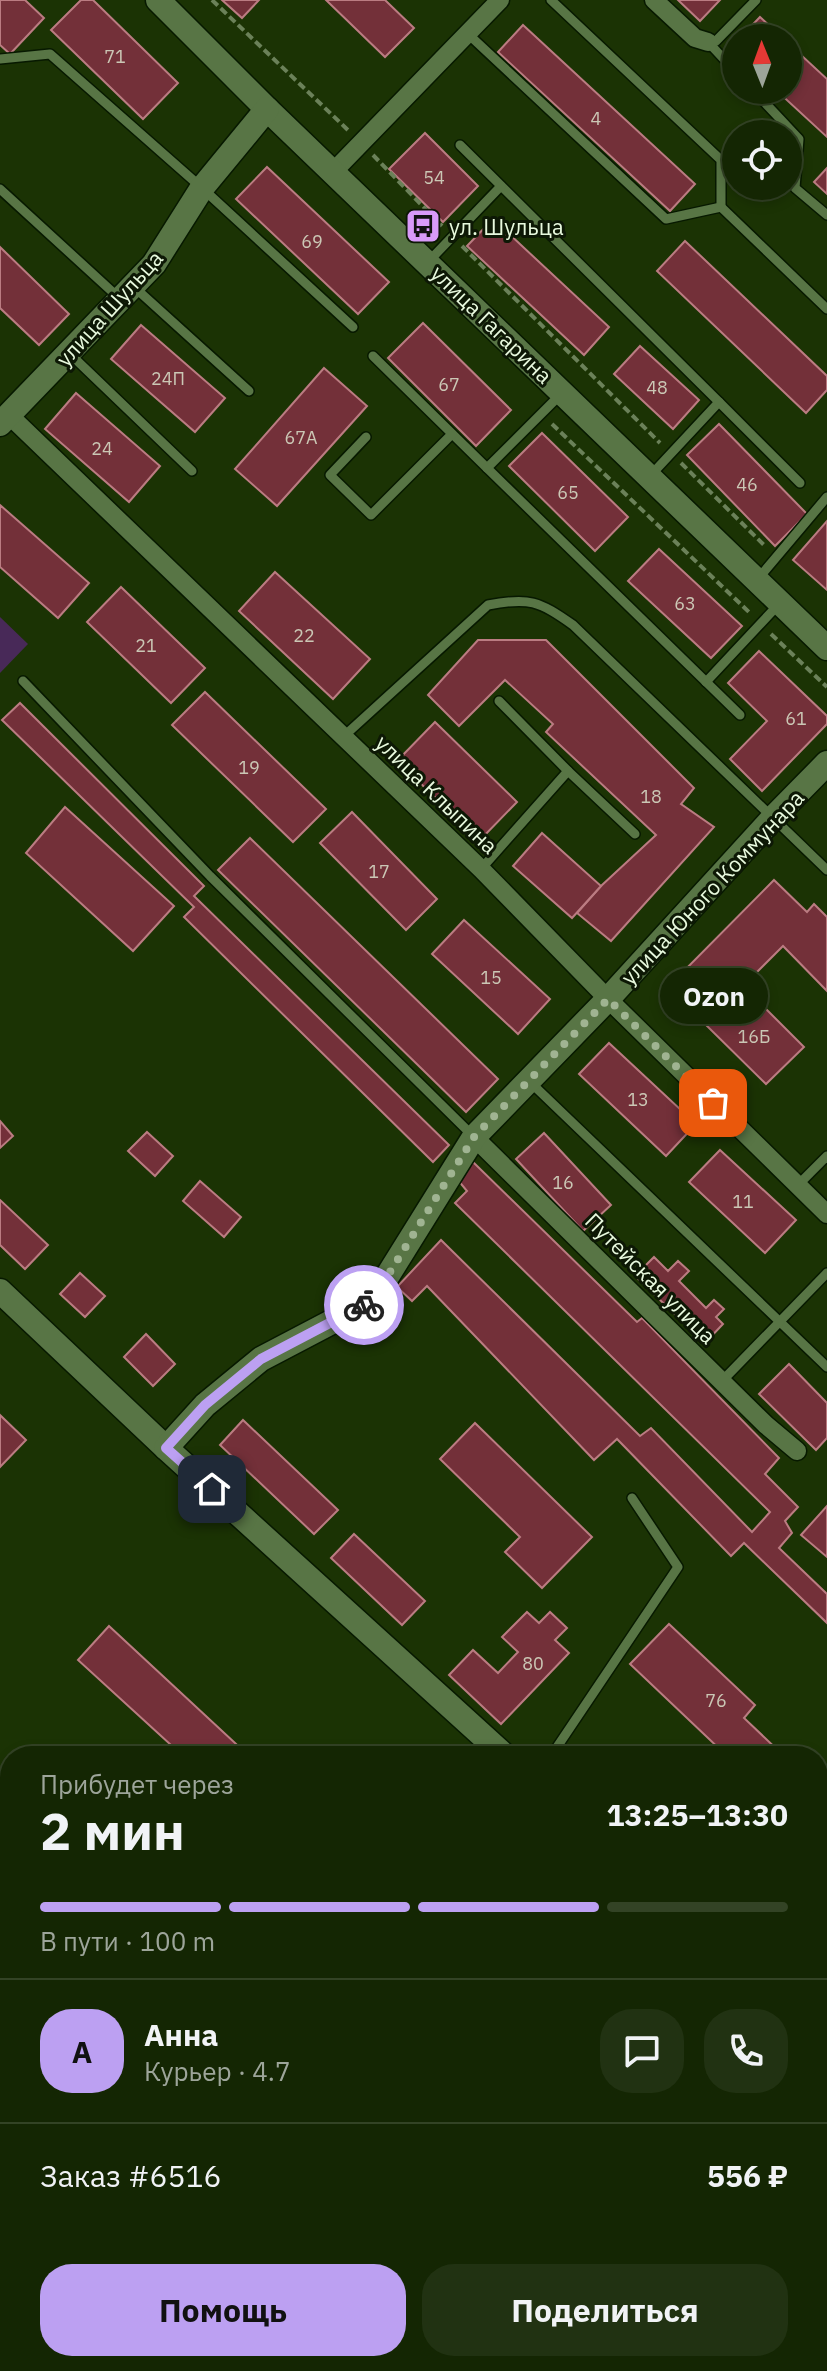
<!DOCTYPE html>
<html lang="ru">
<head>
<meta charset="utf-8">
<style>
	:root { --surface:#142603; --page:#213212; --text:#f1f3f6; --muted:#9da59a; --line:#334325; --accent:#bca0f2 }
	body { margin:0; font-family:"IBM Plex Sans",sans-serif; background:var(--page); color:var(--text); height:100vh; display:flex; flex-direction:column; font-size:30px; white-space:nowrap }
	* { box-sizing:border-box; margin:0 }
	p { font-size:26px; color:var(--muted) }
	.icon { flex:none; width:44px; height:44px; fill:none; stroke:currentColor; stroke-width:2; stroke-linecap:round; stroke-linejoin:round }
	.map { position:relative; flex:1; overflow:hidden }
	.drawer { position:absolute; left:0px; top:1746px; width:828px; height:626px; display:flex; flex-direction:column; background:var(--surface); border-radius:32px 32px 0 0; box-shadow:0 4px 12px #0003,0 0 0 2px var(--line) }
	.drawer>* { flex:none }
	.needle { width:52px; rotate:359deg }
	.tools { position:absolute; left:722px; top:24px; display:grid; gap:16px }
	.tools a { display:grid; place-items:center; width:80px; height:80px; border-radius:50%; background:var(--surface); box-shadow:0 4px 12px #0003,0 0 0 2px var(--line); font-size:40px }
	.pin { position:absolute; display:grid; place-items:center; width:68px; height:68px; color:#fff; margin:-34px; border-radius:16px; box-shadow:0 4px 12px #0006 }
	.courier { position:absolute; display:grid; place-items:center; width:80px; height:80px; margin:-40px; border:6px solid #bca0f2; border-radius:50%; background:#fff; color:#222; box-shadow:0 2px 10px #0007 }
	.bubble { position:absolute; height:56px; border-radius:28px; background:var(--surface); box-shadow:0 4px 12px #0003,0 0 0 2px var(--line); font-size:26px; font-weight:700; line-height:56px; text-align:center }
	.head em { font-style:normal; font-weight:700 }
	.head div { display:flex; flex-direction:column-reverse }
	.head { display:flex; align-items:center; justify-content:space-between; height:136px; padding:0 40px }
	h1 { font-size:52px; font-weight:700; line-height:60px }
	.bar { display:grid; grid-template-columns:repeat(4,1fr); gap:12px 8px; align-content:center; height:96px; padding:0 40px }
	.bar i { height:10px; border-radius:6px; background:var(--line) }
	.bar .on { background:var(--accent) }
	.bar p { grid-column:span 4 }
	.line { display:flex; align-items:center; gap:20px; padding:0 40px; border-top:2px solid var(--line) }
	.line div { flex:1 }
	.round { display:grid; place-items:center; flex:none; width:84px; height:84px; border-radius:32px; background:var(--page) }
	.button { display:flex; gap:16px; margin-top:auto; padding:16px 40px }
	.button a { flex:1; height:92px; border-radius:32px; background:var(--accent); color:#111; font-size:32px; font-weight:700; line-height:92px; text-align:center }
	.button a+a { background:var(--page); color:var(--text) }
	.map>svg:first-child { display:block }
	.green { fill:#482958 }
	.building { fill:#733039; stroke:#bb7c82; stroke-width:2 }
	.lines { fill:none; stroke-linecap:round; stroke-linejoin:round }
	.lane-casing { stroke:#071900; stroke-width:12 }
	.street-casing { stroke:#071900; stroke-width:21 }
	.secondary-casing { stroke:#071900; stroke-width:27 }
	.path { stroke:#6b8159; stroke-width:4; stroke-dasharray:8 4; stroke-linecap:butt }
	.lane { stroke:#587545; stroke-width:9 }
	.street { stroke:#587545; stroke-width:18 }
	.secondary { stroke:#587545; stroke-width:24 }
	.rail-casing { stroke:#c6d8ba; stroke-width:9 }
	.rail { stroke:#0d1805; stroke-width:6; stroke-dasharray:18; stroke-linecap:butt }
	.done { stroke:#a0b492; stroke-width:8; stroke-dasharray:0 14.4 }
	.route { stroke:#bca0f2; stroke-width:10 }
	.labels { text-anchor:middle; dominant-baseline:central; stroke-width:6; stroke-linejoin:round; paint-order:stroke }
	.number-label { font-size:18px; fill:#cbc7b5 }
	.poi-label { font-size:22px; fill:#e8f9de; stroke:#0d1805; text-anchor:start }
	.street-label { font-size:22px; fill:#e8f9de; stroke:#0d1805 }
</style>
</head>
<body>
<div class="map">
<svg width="827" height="2371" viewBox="0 0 827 2371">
	<rect width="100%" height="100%" fill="#1b3304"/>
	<polygon class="green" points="0,617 28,644 0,673"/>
	<g class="building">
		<polygon points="0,0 25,0 44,18 10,54 0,45"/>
		<polygon points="81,0 93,0 178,83 143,119 51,30"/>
		<polygon points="222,0 259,0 242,18"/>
		<polygon points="326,0 385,0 414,28 385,57"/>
		<polygon points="678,0 720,0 700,21"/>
		<polygon points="760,17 783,38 740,38"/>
		<polygon points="523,25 695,184 670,211 498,52"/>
		<polygon points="788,43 827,79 827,137 776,90 788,90"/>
		<polygon points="425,133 478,186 443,222 389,169"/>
		<polygon points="267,167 389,282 358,314 236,199"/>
		<polygon points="827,168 827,194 814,182"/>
		<polygon points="493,219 609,327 584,355 467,246"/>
		<polygon points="685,241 827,376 827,390 806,413 657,271"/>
		<polygon points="0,247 69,314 39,345 0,308"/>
		<polygon points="423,323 511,410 476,446 388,358"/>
		<polygon points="141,325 225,398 195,432 111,359"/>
		<polygon points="640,346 699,400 673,429 614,374"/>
		<polygon points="324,368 367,406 277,506 235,469"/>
		<polygon points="76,393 160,466 129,502 45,429"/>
		<polygon points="719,424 807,514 775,546 687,455"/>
		<polygon points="542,433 628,517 595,551 509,466"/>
		<polygon points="0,505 89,583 58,618 0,567"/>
		<polygon points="827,521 827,590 793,560"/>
		<polygon points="659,549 742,626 711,658 628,581"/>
		<polygon points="275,572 370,659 333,699 239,611"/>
		<polygon points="121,587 205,668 171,703 87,622"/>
		<polygon points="478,640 546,640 694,788 681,804 714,827 611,941 577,913 601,886 656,835 546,732 553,724 505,680 459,726 428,695"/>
		<polygon points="759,651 827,716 827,724 762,791 730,759 767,721 728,683"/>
		<polygon points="205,692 326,809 293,842 172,725"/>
		<polygon points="20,703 204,886 194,896 449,1145 433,1162 184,917 194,907 2,720"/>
		<polygon points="435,722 517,802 480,840 397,761"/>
		<polygon points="65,807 174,906 133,951 26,853"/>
		<polygon points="352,812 437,899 406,930 320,843"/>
		<polygon points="542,833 601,886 572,918 513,866"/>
		<polygon points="250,838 498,1079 466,1112 218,870"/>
		<polygon points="774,880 807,912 814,904 827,917 827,991 783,946 705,1024 668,987"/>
		<polygon points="464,920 550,999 518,1034 432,954"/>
		<polygon points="743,986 804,1047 766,1084 705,1024"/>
		<polygon points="609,1043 696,1124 666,1156 579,1074"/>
		<polygon points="0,1121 13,1136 0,1148"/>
		<polygon points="147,1132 173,1156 155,1176 128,1151"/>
		<polygon points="544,1133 611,1205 583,1231 516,1159"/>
		<polygon points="720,1150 796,1220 765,1253 689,1182"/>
		<polygon points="473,1162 637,1322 642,1318 779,1458 765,1474 798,1507 785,1521 792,1533 779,1548 827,1594 827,1623 744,1543 731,1556 617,1439 594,1460 427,1286 412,1301 397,1287 441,1240 640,1436 651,1428 752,1532 770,1512 455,1203 467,1191 457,1179"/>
		<polygon points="200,1181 241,1217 224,1237 183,1201"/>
		<polygon points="0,1200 48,1245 25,1269 0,1245"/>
		<polygon points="654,1257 668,1271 678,1261 689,1271 679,1281 706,1308 714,1300 724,1309 716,1317 723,1324 705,1343 635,1276"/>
		<polygon points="80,1273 105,1296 85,1317 60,1294"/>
		<polygon points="146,1334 175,1364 153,1386 124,1357"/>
		<polygon points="789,1364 827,1403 827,1438 816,1450 759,1394"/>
		<polygon points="0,1415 26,1440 0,1467"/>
		<polygon points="243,1420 338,1510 314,1534 220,1445"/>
		<polygon points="475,1423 592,1537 542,1588 505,1552 520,1537 440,1459"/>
		<polygon points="827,1506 827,1557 801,1535"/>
		<polygon points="354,1534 425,1601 402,1625 331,1558"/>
		<polygon points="527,1612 539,1623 550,1612 567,1628 555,1640 569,1653 501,1724 449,1675 473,1650 498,1673 518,1652 502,1637"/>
		<polygon points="669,1624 755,1705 744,1718 784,1756 727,1756 630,1664"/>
		<polygon points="109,1626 249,1756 183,1756 78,1660"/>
		<polygon points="818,1877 827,1885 827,1928 823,1924 818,1929"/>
		<polygon points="818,2236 827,2245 827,2371 771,2371 766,2366 769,2362 818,2362"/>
	</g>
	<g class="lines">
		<defs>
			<g id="lane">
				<polyline points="551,0 721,160 721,207"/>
				<polyline points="467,33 666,219 721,207 827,309"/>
				<polyline points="0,59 50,54 202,188 353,327"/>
				<polyline points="736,72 708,42 716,41 756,0"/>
				<polyline points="753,90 799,139 795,188 827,215"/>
				<polyline points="460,145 719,402 650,476"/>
				<polyline points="0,189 118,297"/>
				<polyline points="429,261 501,186"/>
				<polyline points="133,286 249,391"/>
				<polyline points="69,353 192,471"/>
				<polyline points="373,356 487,468"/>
				<polyline points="560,395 487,468 740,715"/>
				<polyline points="719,402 800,483"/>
				<polyline points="366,437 330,475 371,515 452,434"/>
				<polyline points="757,580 827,497"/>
				<polyline points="23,681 210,876 474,1137"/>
				<polyline points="706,682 779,604"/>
				<polyline points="499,701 568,771"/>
				<path d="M343 737 488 605C529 597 539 601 573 625L827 870"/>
				<polyline points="481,869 568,771 635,834"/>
				<polyline points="529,1081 827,1367"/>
				<polyline points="798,1185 827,1156"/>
				<polyline points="722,1381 827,1273"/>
				<polyline points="551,1756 678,1567 632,1498"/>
			</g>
			<g id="street">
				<polyline points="654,0 695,38 708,42"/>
				<polyline points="333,172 500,0"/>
				<polyline points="9,415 481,869 608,999 827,1214"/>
				<polyline points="474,1137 766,1425 797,1451"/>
				<polyline points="818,2025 827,2016"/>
			</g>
			<g id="secondary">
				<polyline points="158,0 267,109 827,648"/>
				<polyline points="0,424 154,264 202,188 267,109"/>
				<polyline points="0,1291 166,1448 505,1756"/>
				<polyline points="166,1448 205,1405 261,1359 362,1306 375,1296 474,1137 608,999 772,819 827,763"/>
				<polyline points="818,2062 827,2072"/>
			</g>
		</defs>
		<use href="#lane" class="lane-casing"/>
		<use href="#street" class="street-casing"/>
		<use href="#secondary" class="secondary-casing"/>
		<g class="path">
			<polyline points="212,0 350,132"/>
			<polyline points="373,155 442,226"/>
			<polyline points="462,246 660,443"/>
			<polyline points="552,424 751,614"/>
			<polyline points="681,463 766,547"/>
			<polyline points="771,634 827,687"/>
		</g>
		<use href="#lane" class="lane"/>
		<use href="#street" class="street"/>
		<use href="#secondary" class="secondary"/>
		<defs>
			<g id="rail">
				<polyline points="0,1793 10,1802"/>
				<polyline points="0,1817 10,1826"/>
				<polyline points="569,2362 579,2371"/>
				<polyline points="595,2362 605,2371"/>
			</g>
		</defs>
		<use href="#rail" class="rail-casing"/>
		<use href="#rail" class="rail"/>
	</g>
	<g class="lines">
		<polyline class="done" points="364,1305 375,1296 474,1137 608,999 713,1103"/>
		<polyline class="route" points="212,1489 166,1448 205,1405 261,1359 364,1305"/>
	</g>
	<defs>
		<symbol id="bus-square" viewBox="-11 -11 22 22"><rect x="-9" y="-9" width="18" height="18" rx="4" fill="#d89af8" stroke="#0d1805"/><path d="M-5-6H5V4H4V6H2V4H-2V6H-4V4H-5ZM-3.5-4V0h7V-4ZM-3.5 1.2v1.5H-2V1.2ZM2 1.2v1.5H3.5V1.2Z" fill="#111"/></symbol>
	</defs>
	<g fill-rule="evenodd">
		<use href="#bus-square" x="403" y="206" width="40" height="40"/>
	</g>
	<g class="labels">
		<g class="number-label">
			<text x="115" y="56">71</text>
			<text x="596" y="118">4</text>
			<text x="434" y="177">54</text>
			<text x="312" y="241">69</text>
			<text x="168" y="378">24П</text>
			<text x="449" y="384">67</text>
			<text x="657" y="387">48</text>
			<text x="301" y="437">67А</text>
			<text x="102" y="448">24</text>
			<text x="747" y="484">46</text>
			<text x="568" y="492">65</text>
			<text x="685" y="603">63</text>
			<text x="304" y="635">22</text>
			<text x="146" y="645">21</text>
			<text x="796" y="718">61</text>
			<text x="249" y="767">19</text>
			<text x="651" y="796">18</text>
			<text x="379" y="871">17</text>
			<text x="491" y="977">15</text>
			<text x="754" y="1036">16Б</text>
			<text x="638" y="1099">13</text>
			<text x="563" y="1182">16</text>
			<text x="743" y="1201">11</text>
			<text x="533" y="1663">80</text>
			<text x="716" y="1700">76</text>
		</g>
		<g class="poi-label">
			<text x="449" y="226">ул. Шульца</text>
		</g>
		<g class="street-label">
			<text transform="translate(109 308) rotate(-48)">улица Шульца</text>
			<text transform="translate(492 324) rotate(44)">улица Гагарина</text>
			<text transform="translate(437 794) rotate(44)">улица Клыпина</text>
			<text transform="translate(712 887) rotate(-47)">улица Юного Коммунара</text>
			<text transform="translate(651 1278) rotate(45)">Путейская улица</text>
		</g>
	</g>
</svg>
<div class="tools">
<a><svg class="needle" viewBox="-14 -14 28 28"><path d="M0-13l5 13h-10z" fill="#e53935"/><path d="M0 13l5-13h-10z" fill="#9da59a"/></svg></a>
<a><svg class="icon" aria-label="locate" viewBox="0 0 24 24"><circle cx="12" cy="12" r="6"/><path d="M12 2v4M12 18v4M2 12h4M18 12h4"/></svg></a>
</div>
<div class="pin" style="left:713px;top:1103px;background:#ea580c"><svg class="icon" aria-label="bag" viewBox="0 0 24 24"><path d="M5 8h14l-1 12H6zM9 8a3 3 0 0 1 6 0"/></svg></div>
<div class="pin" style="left:212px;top:1489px;background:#1f2937"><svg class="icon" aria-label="home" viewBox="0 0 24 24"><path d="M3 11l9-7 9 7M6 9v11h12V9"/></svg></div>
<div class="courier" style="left:364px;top:1305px"><svg class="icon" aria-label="bike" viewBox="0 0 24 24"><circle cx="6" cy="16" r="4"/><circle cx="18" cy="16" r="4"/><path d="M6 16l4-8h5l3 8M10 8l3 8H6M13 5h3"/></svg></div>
<div class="bubble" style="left:660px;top:968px;width:108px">Ozon</div>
<section class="drawer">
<div class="head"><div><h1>2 мин</h1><p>Прибудет через</p></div><em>13:25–13:30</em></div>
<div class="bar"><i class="on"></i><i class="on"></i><i class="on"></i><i></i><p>В пути · 100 m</p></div>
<div class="line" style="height:144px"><b class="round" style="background:var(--accent);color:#111">А</b><div><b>Анна</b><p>Курьер · 4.7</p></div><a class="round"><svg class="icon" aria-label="chat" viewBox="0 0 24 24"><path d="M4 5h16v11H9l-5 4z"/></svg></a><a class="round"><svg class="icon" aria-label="phone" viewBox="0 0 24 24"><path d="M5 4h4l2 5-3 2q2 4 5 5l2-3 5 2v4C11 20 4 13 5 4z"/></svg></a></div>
<div class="line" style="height:104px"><div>Заказ #6516</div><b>556 ₽</b></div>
<div class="button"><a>Помощь</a><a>Поделиться</a></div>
</section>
</div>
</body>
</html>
